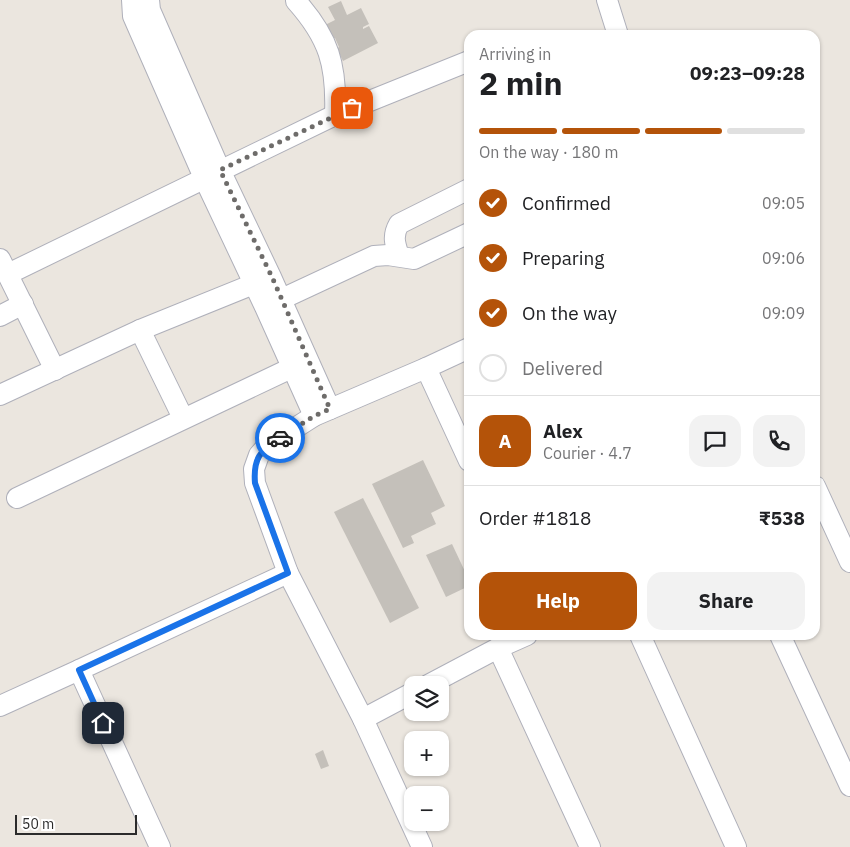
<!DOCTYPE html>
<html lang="en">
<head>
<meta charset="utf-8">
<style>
	:root { --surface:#fff; --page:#f2f2f2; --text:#202124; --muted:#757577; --line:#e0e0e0; --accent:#b45309 }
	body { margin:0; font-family:"IBM Plex Sans",sans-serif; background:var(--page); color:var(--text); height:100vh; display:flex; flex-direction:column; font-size:19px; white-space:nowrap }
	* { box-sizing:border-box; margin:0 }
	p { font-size:16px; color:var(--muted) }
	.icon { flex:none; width:28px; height:28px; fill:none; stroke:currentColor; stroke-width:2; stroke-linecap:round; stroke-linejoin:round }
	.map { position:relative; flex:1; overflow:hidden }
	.side { position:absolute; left:464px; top:30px; width:356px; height:610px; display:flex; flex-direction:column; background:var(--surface); border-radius:15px; box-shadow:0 1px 4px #0004 }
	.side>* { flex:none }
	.fabs { position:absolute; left:404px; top:676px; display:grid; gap:10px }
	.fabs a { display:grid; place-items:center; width:45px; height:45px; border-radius:10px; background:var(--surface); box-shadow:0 1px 4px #0004; font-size:25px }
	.scale { position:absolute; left:15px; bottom:12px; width:122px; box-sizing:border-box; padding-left:5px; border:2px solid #2b2b2b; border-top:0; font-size:14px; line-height:18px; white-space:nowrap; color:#2b2b2b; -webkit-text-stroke:4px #fff; paint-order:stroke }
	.pin { position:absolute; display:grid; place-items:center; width:42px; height:42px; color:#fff; margin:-21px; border-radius:10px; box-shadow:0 2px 8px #0006 }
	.courier { position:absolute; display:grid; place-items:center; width:50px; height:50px; margin:-25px; border:4px solid #1a73e8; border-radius:50%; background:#fff; color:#222; box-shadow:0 1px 6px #0007 }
	.summary em { font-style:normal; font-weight:800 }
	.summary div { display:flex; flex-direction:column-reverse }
	.summary { display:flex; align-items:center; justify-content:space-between; height:85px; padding:0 15px }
	h1 { font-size:32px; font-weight:800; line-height:38px }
	.bar { display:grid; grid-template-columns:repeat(4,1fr); gap:8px 5px; align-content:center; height:60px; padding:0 15px }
	.bar i { height:6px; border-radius:4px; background:var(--line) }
	.bar .active { background:var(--accent) }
	.bar p { grid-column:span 4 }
	.line { display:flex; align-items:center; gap:12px; padding:0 15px; border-top:1px solid var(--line) }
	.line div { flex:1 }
	.round { display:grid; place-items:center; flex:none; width:52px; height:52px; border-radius:15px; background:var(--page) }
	ol { padding:0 15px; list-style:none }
	li { display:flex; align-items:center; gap:15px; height:55px }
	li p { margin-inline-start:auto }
	li .icon { padding:5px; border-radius:50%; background:var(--accent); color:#fff; stroke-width:4 }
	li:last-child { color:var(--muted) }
	li i { width:28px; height:28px; border:2px solid var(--line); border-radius:50% }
	.button { display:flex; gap:10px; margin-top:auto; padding:10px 15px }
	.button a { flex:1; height:58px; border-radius:15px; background:var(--accent); color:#fff; font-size:20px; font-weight:800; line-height:58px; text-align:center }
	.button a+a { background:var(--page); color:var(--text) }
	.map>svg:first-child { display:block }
	.building { fill:#c4c0ba }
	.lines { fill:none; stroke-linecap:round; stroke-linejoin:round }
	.minor-casing { stroke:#afb0ba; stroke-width:22 }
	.minor { stroke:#fff; stroke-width:20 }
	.done { stroke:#6e6c6a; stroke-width:5; stroke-dasharray:0 9 }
	.route { stroke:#1a73e8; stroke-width:6 }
</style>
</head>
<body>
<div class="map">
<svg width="850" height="847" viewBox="0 0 850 847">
	<rect width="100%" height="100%" fill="#ebe6df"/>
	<g class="building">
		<polygon points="341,1 347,15 361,8 369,24 363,27 363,29 369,26 378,43 343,61 337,49 339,47 335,38 332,39 325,25 335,20 328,7"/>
		<polygon points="423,460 445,506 431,513 436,524 411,536 414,543 403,548 372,484"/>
		<polygon points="363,498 419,608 390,623 334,512"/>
		<polygon points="452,544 469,580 469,586 446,597 426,555"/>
		<polygon points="323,750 329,766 321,769 315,754"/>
	</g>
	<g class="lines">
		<defs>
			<g id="minor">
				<polyline points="132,0 133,16 205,180 265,307 314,416"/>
				<polyline points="149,0 150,10 220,170 271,277 330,409"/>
				<polyline points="607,0 618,35"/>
				<path d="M296 1C329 38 337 65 335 115"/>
				<path d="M399 256C395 244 392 236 399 224L469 189"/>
				<polyline points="0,259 55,370"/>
				<polyline points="8,274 335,115 469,61"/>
				<polyline points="271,304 374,256 388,255 414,259 469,233"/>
				<polyline points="0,316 23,304"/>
				<polyline points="140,330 183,418"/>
				<polyline points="426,368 469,348"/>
				<polyline points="0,395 140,330 266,279"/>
				<polyline points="815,486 850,562"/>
				<polyline points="17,498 304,362"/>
				<polyline points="640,635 736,847"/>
				<polyline points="780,635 850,786"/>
				<polyline points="498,648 590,847"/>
				<polyline points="428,685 498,648 527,635"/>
				<polyline points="0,706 79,670"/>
				<polyline points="363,719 412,693"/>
				<polyline points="160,847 79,670 288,573"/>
				<polyline points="422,847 363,719 288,573 255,483 254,469 259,455 267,446 314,416 426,368 469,461"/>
			</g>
		</defs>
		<use href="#minor" class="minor-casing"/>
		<use href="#minor" class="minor"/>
	</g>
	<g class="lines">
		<polyline class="done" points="280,438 314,416 330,409 272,277 220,170 352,108"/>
		<path class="route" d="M103 723 79 670 288 573 255 483C253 459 260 450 280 438"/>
	</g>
</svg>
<div class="fabs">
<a><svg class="icon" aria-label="layers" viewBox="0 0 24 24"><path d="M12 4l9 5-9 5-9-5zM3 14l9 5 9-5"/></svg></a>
<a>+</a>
<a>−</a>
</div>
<div class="scale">50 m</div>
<div class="pin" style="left:352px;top:108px;background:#ea580c"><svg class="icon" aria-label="bag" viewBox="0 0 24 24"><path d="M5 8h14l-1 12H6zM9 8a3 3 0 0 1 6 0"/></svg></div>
<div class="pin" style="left:103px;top:723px;background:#1f2937"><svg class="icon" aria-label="home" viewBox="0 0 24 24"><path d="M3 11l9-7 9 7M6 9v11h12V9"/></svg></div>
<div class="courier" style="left:280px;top:438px"><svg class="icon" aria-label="car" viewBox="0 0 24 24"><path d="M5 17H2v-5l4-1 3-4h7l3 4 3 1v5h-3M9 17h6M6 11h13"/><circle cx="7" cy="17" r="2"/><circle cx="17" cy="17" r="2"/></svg></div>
<section class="side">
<div class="summary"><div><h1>2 min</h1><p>Arriving in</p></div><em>09:23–09:28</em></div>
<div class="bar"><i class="active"></i><i class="active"></i><i class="active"></i><i></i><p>On the way · 180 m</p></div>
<ol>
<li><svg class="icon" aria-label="check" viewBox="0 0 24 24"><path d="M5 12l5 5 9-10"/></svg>Confirmed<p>09:05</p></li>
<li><svg class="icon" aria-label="check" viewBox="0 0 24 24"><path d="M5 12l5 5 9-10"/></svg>Preparing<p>09:06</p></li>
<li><svg class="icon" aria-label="check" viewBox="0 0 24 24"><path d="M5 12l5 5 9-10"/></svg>On the way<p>09:09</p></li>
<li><i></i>Delivered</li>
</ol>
<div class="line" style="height:90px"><b class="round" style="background:var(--accent);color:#fff">A</b><div><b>Alex</b><p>Courier · 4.7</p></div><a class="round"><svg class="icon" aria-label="chat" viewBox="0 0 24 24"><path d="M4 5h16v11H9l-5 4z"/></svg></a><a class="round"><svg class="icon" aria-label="phone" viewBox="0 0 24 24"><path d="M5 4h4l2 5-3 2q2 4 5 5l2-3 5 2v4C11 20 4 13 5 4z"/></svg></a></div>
<div class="line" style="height:65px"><div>Order #1818</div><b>₹538</b></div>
<div class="button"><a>Help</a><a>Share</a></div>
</section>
</div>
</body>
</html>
